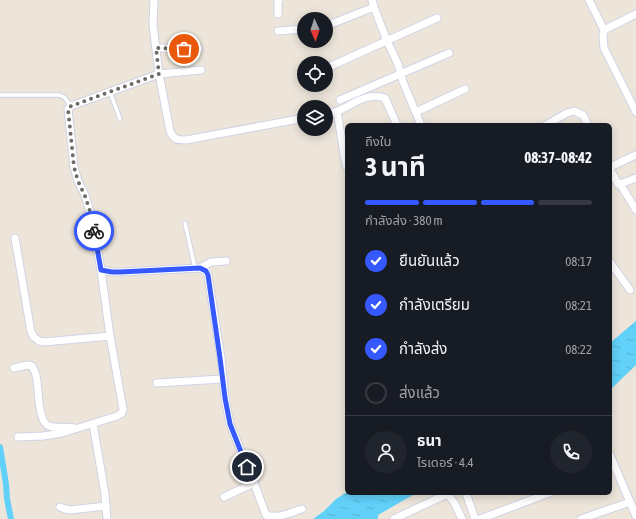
<!DOCTYPE html>
<html lang="th">
<head>
<meta charset="utf-8">
<style>
	:root { --surface:#171b24; --page:#20242c; --text:#f1f3f6; --muted:#9ea1a6; --line:#363941; --accent:#3559ff }
	body { margin:0; font-family:"Asap Condensed","Noto Sans Thai",sans-serif; background:var(--page); color:var(--text); height:100vh; display:flex; flex-direction:column; font-size:15px; white-space:nowrap }
	* { box-sizing:border-box; margin:0 }
	p { font-size:13px; color:var(--muted) }
	.icon { flex:none; width:22px; height:22px; fill:none; stroke:currentColor; stroke-width:2; stroke-linecap:round; stroke-linejoin:round }
	.map { position:relative; flex:1; overflow:hidden }
	.details { position:absolute; left:345px; top:123px; width:267px; height:372px; display:flex; flex-direction:column; background:var(--surface); border-radius:6px; box-shadow:0 2px 10px #0003 }
	.details>* { flex:none }
	.needle { width:26px; rotate:177deg }
	.buttons { position:absolute; left:297px; top:12px; display:grid; gap:8px }
	.buttons a { display:grid; place-items:center; width:36px; height:36px; border-radius:50%; background:var(--surface); box-shadow:0 2px 10px #0003; font-size:20px }
	.pin { position:absolute; display:grid; place-items:center; width:34px; height:34px; color:#fff; margin:-17px; border:2px solid #fff; border-radius:50%; box-shadow:0 1px 4px #0007 }
	.courier { position:absolute; display:grid; place-items:center; width:40px; height:40px; margin:-20px; border:3px solid #3559ff; border-radius:50%; background:#fff; color:#222; box-shadow:0 1px 5px #0007 }
	.head em { font-style:normal; font-weight:700 }
	.head div { display:flex; flex-direction:column-reverse }
	.head { display:flex; align-items:center; justify-content:space-between; height:68px; padding:0 20px }
	h1 { font-size:26px; font-weight:700; line-height:30px }
	.bar { display:grid; grid-template-columns:repeat(4,1fr); gap:6px 4px; align-content:center; height:48px; padding:0 20px }
	.bar i { height:5px; border-radius:3px; background:var(--line) }
	.bar .active { background:var(--accent) }
	.bar p { grid-column:span 4 }
	.line { display:flex; align-items:center; gap:10px; padding:0 20px; border-top:1px solid var(--line) }
	.line div { flex:1 }
	.round { display:grid; place-items:center; flex:none; width:42px; height:42px; border-radius:21px; background:var(--page) }
	ol { padding:0 20px; list-style:none }
	li { display:flex; align-items:center; gap:12px; height:44px }
	li p { margin-inline-start:auto }
	li .icon { padding:4px; border-radius:50%; background:var(--accent); color:#fff; stroke-width:4 }
	li:last-child { color:var(--muted) }
	li i { width:22px; height:22px; border:2px solid var(--line); border-radius:50% }
	.map>svg:first-child { display:block }
	.water { fill:url(#water-ripples) }
	.lines { fill:none; stroke-linecap:round; stroke-linejoin:round }
	.canal { stroke:#62d1fa; stroke-width:6 }
	.service-casing { stroke:#cfd3e4; stroke-width:5.5 }
	.minor-casing { stroke:#cfd3e4; stroke-width:9 }
	.service { stroke:#fff; stroke-width:3.5 }
	.minor { stroke:#fff; stroke-width:7 }
	.done { stroke:#6e6b68; stroke-width:4; stroke-dasharray:0 7.2 }
	.route { stroke:#3559ff; stroke-width:5 }
</style>
</head>
<body>
<div class="map">
<svg width="636" height="519" viewBox="0 0 636 519">
	<defs>
		<pattern id="water-ripples" width="26" height="14" patternUnits="userSpaceOnUse"><rect width="26" height="14" fill="#62d1fa"/><path d="M2 4q2-2 4 0t4 0M15 11q2-2 4 0t4 0" fill="none" stroke="#55b4d6"/></pattern>
	</defs>
	<rect width="100%" height="100%" fill="#ede5da"/>
	<g class="water">
		<polygon points="636,321 636,365 610,390 610,343"/>
		<polygon points="347,492 347,493 425,493 413,495 378,515 378,519 313,519 324,511 336,499"/>
	</g>
	<g class="lines">
		<polyline class="canal" points="0,447 6,484 7,499 11,519"/>
		<defs>
			<g id="service">
				<polyline points="110,92 120,119"/>
				<polyline points="0,95 59,95 64,97 71,106"/>
				<polyline points="185,223 195,268"/>
			</g>
			<g id="minor">
				<path d="M154 0 153 25 159 74 170 131C174 140 177 140 186 140L304 118"/>
				<polyline points="372,0 374,7 387,41 398,64 403,82 421,125"/>
				<polyline points="589,0 604,30 603,36 604,48 636,112"/>
				<polyline points="278,14 278,2 279,0"/>
				<polyline points="326,26 374,7"/>
				<polyline points="604,30 636,14"/>
				<polyline points="278,31 304,29"/>
				<polyline points="156,48 199,49"/>
				<polyline points="331,66 437,18"/>
				<polyline points="340,100 449,53"/>
				<polyline points="337,111 345,160 347,167"/>
				<polyline points="416,112 465,89"/>
				<path d="M326 114C330 113 335 112 338 111 354 104 367 92 385 98L397 125"/>
				<polyline points="546,125 567,113 574,111 583,115 588,125"/>
				<polyline points="610,167 636,155"/>
				<polyline points="610,169 618,184 623,183 636,178"/>
				<polyline points="620,184 636,210"/>
				<polyline points="15,238 31,332 34,337 39,341 44,342 110,336"/>
				<polyline points="610,262 630,290"/>
				<polyline points="200,268 211,262 226,261"/>
				<polyline points="101,270 112,272 120,272 200,268 206,271 208,275 221,358 225,398 230,424 254,483 224,497"/>
				<path d="M14 368 27 365 32 366C33 368 34 370 35 372 40 384 36 421 49 426 56 429 66 426 74 428"/>
				<polyline points="157,383 222,379"/>
				<polyline points="93,424 105,494 107,519"/>
				<polyline points="18,437 43,436 62,433 117,416 122,413 123,409 110,336 101,270 92,219 85,195 78,181 74,167 68,109 71,106 159,74 201,70"/>
				<polyline points="610,455 636,516"/>
				<path d="M254 483 266 515C277 519 290 513 302 509"/>
				<polyline points="466,493 475,519"/>
				<polyline points="60,507 65,509 70,510 106,506"/>
				<polyline points="394,519 447,494 454,502 462,519"/>
				<polyline points="480,519 549,493"/>
				<polyline points="581,519 630,502"/>
			</g>
		</defs>
		<use href="#service" class="service-casing"/>
		<use href="#minor" class="minor-casing"/>
		<use href="#service" class="service"/>
		<use href="#minor" class="minor"/>
	</g>
	<g class="lines">
		<polyline class="done" points="94,231 92,219 89,208 85,196 78,181 74,167 68,109 71,106 159,74 156,48 184,49"/>
		<polyline class="route" points="94,231 101,270 112,272 120,272 200,268 206,271 208,275 220,358 225,398 230,424 247,467"/>
	</g>
</svg>
<div class="buttons">
<a><svg class="needle" viewBox="-14 -14 28 28"><path d="M0-13l5 13h-10z" fill="#e53935"/><path d="M0 13l5-13h-10z" fill="#9ea1a6"/></svg></a>
<a><svg class="icon" aria-label="locate" viewBox="0 0 24 24"><circle cx="12" cy="12" r="6"/><path d="M12 2v4M12 18v4M2 12h4M18 12h4"/></svg></a>
<a><svg class="icon" aria-label="layers" viewBox="0 0 24 24"><path d="M12 4l9 5-9 5-9-5zM3 14l9 5 9-5"/></svg></a>
</div>
<div class="pin" style="left:184px;top:49px;background:#ea580c"><svg class="icon" aria-label="bag" viewBox="0 0 24 24"><path d="M5 8h14l-1 12H6zM9 8a3 3 0 0 1 6 0"/></svg></div>
<div class="pin" style="left:247px;top:467px;background:#1f2937"><svg class="icon" aria-label="home" viewBox="0 0 24 24"><path d="M3 11l9-7 9 7M6 9v11h12V9"/></svg></div>
<div class="courier" style="left:94px;top:231px"><svg class="icon" aria-label="bike" viewBox="0 0 24 24"><circle cx="6" cy="16" r="4"/><circle cx="18" cy="16" r="4"/><path d="M6 16l4-8h5l3 8M10 8l3 8H6M13 5h3"/></svg></div>
<section class="details">
<div class="head"><div><h1>3 นาที</h1><p>ถึงใน</p></div><em>08:37–08:42</em></div>
<div class="bar"><i class="active"></i><i class="active"></i><i class="active"></i><i></i><p>กำลังส่ง · 380 m</p></div>
<ol>
<li><svg class="icon" aria-label="check" viewBox="0 0 24 24"><path d="M5 12l5 5 9-10"/></svg>ยืนยันแล้ว<p>08:17</p></li>
<li><svg class="icon" aria-label="check" viewBox="0 0 24 24"><path d="M5 12l5 5 9-10"/></svg>กำลังเตรียม<p>08:21</p></li>
<li><svg class="icon" aria-label="check" viewBox="0 0 24 24"><path d="M5 12l5 5 9-10"/></svg>กำลังส่ง<p>08:22</p></li>
<li><i></i>ส่งแล้ว</li>
</ol>
<div class="line" style="height:72px"><a class="round"><svg class="icon" aria-label="person" viewBox="0 0 24 24"><circle cx="12" cy="8" r="4"/><path d="M4 21q1-7 8-7t8 7"/></svg></a><div><b>ธนา</b><p>ไรเดอร์ · 4.4</p></div><a class="round"><svg class="icon" aria-label="phone" viewBox="0 0 24 24"><path d="M5 4h4l2 5-3 2q2 4 5 5l2-3 5 2v4C11 20 4 13 5 4z"/></svg></a></div>
</section>
</div>
</body>
</html>
